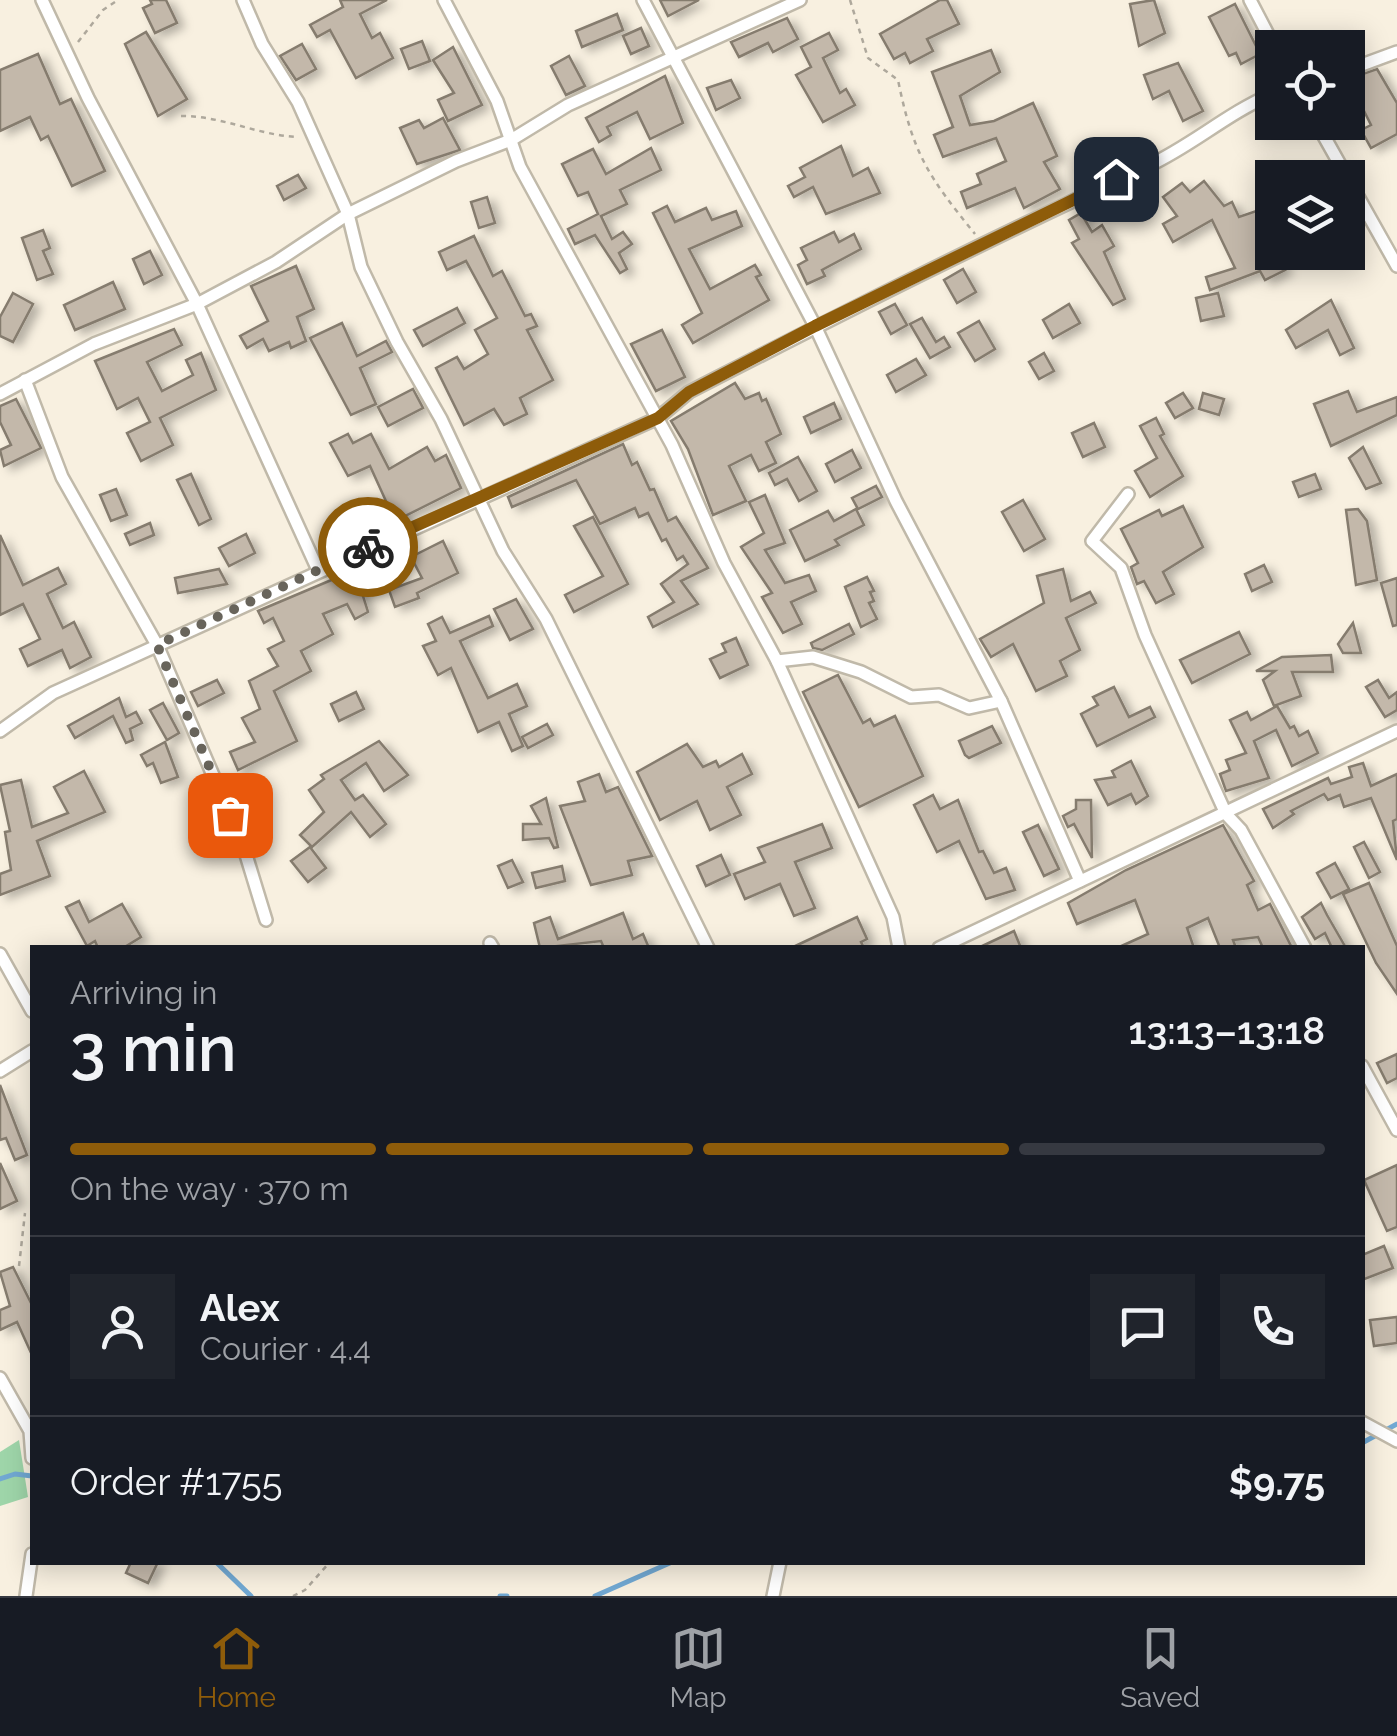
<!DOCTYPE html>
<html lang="en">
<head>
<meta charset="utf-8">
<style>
	:root { --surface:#171b24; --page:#20242c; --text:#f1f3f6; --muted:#9ea1a6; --line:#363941; --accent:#8e5c0a }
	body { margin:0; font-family:Raleway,sans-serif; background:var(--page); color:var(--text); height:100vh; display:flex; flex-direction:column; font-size:38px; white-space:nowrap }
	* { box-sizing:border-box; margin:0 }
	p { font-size:32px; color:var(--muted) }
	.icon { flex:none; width:55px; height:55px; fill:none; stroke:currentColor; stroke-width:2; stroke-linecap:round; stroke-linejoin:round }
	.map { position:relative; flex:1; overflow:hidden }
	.side { position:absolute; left:30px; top:945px; width:1335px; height:620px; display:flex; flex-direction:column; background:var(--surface); border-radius:0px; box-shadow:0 5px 25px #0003 }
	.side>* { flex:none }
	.buttons { position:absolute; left:1255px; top:30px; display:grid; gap:20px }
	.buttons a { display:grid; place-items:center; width:110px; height:110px; border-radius:0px; background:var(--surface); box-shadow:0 5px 25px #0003; font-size:50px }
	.pin { position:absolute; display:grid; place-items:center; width:85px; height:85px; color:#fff; margin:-42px; border-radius:20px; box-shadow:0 5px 15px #0006 }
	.courier { position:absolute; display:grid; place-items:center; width:100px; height:100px; margin:-50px; border:8px solid #8e5c0a; border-radius:50%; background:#fff; color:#222; box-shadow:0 2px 12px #0007 }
	.headline em { font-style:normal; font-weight:600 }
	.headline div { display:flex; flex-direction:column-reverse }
	.headline { display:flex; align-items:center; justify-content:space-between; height:170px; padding:0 40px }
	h1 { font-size:65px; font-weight:600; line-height:75px }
	.bar { display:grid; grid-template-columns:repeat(4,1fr); gap:15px 10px; align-content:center; height:120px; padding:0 40px }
	.bar i { height:12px; border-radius:8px; background:var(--line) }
	.bar .current { background:var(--accent) }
	.bar p { grid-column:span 4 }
	.line { display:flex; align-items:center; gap:25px; padding:0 40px; border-top:2px solid var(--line) }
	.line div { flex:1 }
	.round { display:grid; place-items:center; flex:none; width:105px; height:105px; border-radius:0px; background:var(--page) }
	.menu { display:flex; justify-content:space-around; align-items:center; height:140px; border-top:2px solid var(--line); background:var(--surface); font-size:28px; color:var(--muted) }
	.menu a { display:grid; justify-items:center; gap:5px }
	.menu .current { color:var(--accent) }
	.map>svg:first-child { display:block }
	.green { fill:#9ed5a9 }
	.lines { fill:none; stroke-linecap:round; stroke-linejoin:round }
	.stream { stroke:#71a8d2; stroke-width:5 }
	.building { fill:#c3b8aa; stroke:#857b6e; stroke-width:2.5; filter:url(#shadow) }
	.street-casing { stroke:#c0b9a9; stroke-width:16 }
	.path { stroke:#aea89c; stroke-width:2.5; stroke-dasharray:5 5; stroke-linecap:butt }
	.street { stroke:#fff; stroke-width:11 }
	.done { stroke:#68645b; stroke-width:10; stroke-dasharray:0 18 }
	.route { stroke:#8e5c0a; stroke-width:12 }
</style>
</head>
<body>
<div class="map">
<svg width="1397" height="1596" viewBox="0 0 1397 1596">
	<defs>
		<filter id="shadow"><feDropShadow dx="7" dy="4" stdDeviation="5" flood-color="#0004"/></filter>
	</defs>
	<rect width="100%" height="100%" fill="#f8f0e0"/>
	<polygon class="green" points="19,1440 28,1497 0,1506 0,1452"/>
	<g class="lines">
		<g class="stream">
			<polyline points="1362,1443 1397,1424"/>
			<polyline points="0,1479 15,1474 32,1476"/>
			<polyline points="216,1562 251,1596"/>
			<polyline points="500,1596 507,1596"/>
			<polyline points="595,1596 672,1562"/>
		</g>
	</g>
	<g class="building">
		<polygon points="150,0 166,0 177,23 155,33 143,8 152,4"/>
		<polygon points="340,0 387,0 360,14 372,38 380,33 393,58 356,78 330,30 317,37 310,25 343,7"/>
		<polygon points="660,0 699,0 668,16"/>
		<polygon points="940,0 947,0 959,24 927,39 933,51 910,63 905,53 894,59 880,34"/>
		<polygon points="1154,0 1165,33 1139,46 1130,4"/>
		<polygon points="1235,4 1260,54 1241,64 1236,53 1229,56 1209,17"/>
		<polygon points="617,14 623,30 582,47 576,31"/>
		<polygon points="787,18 798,39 773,52 768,43 739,57 731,42"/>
		<polygon points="641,28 649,46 631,54 623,36"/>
		<polygon points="146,32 187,99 158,116 125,44"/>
		<polygon points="829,33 838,50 823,58 840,93 846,89 855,105 823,122 796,75 811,67 801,47"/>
		<polygon points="422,41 430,61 409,69 401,49"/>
		<polygon points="302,44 316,69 296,80 280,56"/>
		<polygon points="453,47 482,105 448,121 438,100 454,93 433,60"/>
		<polygon points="991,50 1000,72 960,96 970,125 994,121 1033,103 1057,156 1044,162 1060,189 1024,208 1015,188 967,208 961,192 981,184 977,174 1006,161 996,138 943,157 934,135 953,127 932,72"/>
		<polygon points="38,54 60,104 71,99 105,171 72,186 48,136 41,140 30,117 0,131 0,70"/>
		<polygon points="569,56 585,86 566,95 551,66"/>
		<polygon points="1178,63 1203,111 1183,121 1169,91 1153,99 1144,75"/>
		<polygon points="1377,69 1397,103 1397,134 1371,148 1361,130 1371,125 1348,79"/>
		<polygon points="665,76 683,123 650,139 637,112 607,127 611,135 599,142 586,118"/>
		<polygon points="731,80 740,98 716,110 707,88"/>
		<polygon points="443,118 460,150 417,164 400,128 419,120 424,128"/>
		<polygon points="841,146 853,176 868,168 880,193 826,214 813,187 794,197 788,186 805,177 800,168"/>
		<polygon points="651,148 661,170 620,190 627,204 601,216 612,239 623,232 632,244 619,253 627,269 620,273 595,235 575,244 568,229 598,214 588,192 578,196 562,164 593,149 606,174"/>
		<polygon points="1091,156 1100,177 1085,183 1076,163"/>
		<polygon points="298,175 306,188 284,200 277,186"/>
		<polygon points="1204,181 1224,206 1232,202 1239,217 1262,209 1264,215 1272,213 1272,252 1285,270 1265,280 1260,271 1210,290 1206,277 1235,268 1212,220 1173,242 1163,224 1177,216 1163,197 1182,183 1190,192"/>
		<polygon points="487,197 495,223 479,228 471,202"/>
		<polygon points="667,206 675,222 706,208 712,220 736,211 742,226 689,249 710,289 755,265 761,275 756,277 769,300 693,343 682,325 702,313 653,213"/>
		<polygon points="1081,213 1092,232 1102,225 1114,246 1104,252 1125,299 1113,305 1072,243 1079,239 1069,220"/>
		<polygon points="43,230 50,248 43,251 53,274 37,280 22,238"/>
		<polygon points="834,232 839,242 854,234 861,249 822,270 825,276 807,284 798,265 807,260 801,248"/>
		<polygon points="474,236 493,276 502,271 525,316 531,314 537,326 527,330 553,380 520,398 527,414 504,425 494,409 464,425 436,368 457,357 464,369 488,354 475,330 497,318 466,261 447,270 439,252"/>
		<polygon points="150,251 162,275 144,284 133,259"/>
		<polygon points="296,266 314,309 297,317 306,341 291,348 289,342 269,351 263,339 247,348 240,336 268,321 251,286"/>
		<polygon points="963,269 976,292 957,303 944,280"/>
		<polygon points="113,282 125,309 75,330 64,305"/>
		<polygon points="13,293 33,304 13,342 0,336 0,317"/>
		<polygon points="1218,293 1224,316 1201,321 1196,298"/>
		<polygon points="1331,300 1354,348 1340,355 1328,330 1296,348 1286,330"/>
		<polygon points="895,304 907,325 891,334 879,312"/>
		<polygon points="1069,304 1080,323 1053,338 1043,320"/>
		<polygon points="457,308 465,323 423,346 414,330"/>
		<polygon points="922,318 936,342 944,337 950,347 930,358 910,324"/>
		<polygon points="979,321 995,349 975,361 958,333"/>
		<polygon points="342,323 357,356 386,341 392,352 360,368 376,404 351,415 310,338"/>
		<polygon points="174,329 182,345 147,362 162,391 193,375 186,360 201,353 216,390 160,418 173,445 141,461 127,433 150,422 138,398 117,409 95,361"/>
		<polygon points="662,330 685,377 656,391 631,344"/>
		<polygon points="1044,353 1054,371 1039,379 1029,362"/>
		<polygon points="916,359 926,375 896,392 887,375"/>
		<polygon points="735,383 745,399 759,393 762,401 766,399 781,434 766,442 776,463 759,471 751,455 729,466 746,501 713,515 688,449 671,421"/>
		<polygon points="413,389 423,408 388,426 378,407"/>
		<polygon points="1348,391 1357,412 1397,397 1397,415 1331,446 1314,404"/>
		<polygon points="1183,393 1193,408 1175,418 1166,403"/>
		<polygon points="1203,393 1224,399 1219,415 1199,409"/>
		<polygon points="16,399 41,448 4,466 0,450 11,445 0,422 0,406"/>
		<polygon points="834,403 841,419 811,433 804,417"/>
		<polygon points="1156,418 1164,434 1160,436 1183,476 1150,497 1135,471 1157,458 1140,426"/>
		<polygon points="1094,423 1105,447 1083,457 1072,433"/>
		<polygon points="348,434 353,443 371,434 389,469 427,447 435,461 446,455 461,488 395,521 370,466 348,476 330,443"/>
		<polygon points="623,444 632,465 637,462 650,490 654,489 668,521 676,517 708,568 681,581 698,604 653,627 648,617 674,602 661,584 688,564 683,556 677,560 666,539 662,541 648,513 639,517 635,508 600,524 576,480 512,507 508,497"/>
		<polygon points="1363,447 1381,483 1366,489 1349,458"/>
		<polygon points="852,450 861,468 835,482 826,464"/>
		<polygon points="798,457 817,491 799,501 787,479 775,485 769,473"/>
		<polygon points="191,474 211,519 199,525 177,480"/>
		<polygon points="1315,474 1321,489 1299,497 1293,482"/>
		<polygon points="876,486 882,497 858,509 852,498"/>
		<polygon points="116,489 127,515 111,521 100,495"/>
		<polygon points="765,495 785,543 765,550 785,583 809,575 816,591 791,602 802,624 783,633 762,597 772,593 741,547 764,533 749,502"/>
		<polygon points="1023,500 1045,539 1024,551 1002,512"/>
		<polygon points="1183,506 1203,547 1163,572 1174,594 1156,603 1144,581 1137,584 1135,578 1131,567 1138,563 1121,529 1159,510 1162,516"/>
		<polygon points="856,509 864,525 835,540 839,545 805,561 790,530 828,511 834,521"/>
		<polygon points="1358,509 1367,521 1377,580 1356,585 1346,510"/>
		<polygon points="593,517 628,584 574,612 565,595 603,576 574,526"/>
		<polygon points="150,523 154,535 130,545 125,534"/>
		<polygon points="246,534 255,553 229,566 219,548"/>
		<polygon points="0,535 23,585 58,568 66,584 47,594 63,628 74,622 91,657 70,668 62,650 28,666 20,649 40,639 23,604 0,615"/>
		<polygon points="443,541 458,573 417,593 419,598 395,607 389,590 422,578 411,557"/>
		<polygon points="1264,565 1272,582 1252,591 1245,574"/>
		<polygon points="219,569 227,584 178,593 175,578"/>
		<polygon points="1063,569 1071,601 1090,592 1096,603 1066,618 1080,650 1060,661 1067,676 1036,691 1013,644 991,657 980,639 1044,603 1037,576"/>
		<polygon points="348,573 351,580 357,577 368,612 355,619 347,604 323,614 333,634 301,651 311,671 274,691 297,741 238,770 230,752 255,742 242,718 260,709 249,681 278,666 268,649 284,641 273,618 264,623 258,611"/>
		<polygon points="867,577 874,591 870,592 874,601 869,603 877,619 861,627 845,587"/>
		<polygon points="1397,578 1397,625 1393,626 1381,583"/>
		<polygon points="516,599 533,629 510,640 494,609"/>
		<polygon points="489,616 493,626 460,641 488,698 517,684 527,706 509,714 523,746 512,751 499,722 478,732 451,668 438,675 423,646 436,641 428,624 442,617 450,633"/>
		<polygon points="1353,623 1361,653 1343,653 1338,644"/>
		<polygon points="849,624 854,634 822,650 813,648 811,643"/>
		<polygon points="1239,632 1250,654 1192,683 1180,660"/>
		<polygon points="736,638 748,665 720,678 710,659 726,652 722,644"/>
		<polygon points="1331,655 1333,672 1292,672 1301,696 1274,706 1263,680 1275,671 1256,671 1282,657"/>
		<polygon points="838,675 863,723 870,719 874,726 895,716 923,776 859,807 803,692"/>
		<polygon points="217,680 224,693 198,706 191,692"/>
		<polygon points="1378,680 1389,698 1397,692 1397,710 1385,717 1366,687"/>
		<polygon points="1114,687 1129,717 1150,707 1155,717 1097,746 1081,714 1098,705 1093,697"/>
		<polygon points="356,692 364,709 339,721 331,704"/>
		<polygon points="119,698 126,717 136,712 142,723 130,729 133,740 126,743 113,716 75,738 68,726"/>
		<polygon points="163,703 179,733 167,740 150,710"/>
		<polygon points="1277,706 1290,728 1294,726 1299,736 1308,731 1318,753 1292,766 1276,730 1254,741 1269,778 1226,791 1220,774 1230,770 1226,760 1246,753 1230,720 1247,712 1251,720"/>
		<polygon points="547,724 553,735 528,748 522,737"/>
		<polygon points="992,726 1001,743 969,758 965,755 959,741"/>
		<polygon points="379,741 408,775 384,791 366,763 341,780 355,800 363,795 386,824 370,837 351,812 312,847 300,835 324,812 309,790 324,779 321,775"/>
		<polygon points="165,742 178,777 161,783 153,763 147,766 141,755"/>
		<polygon points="687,744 703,767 716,761 719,767 742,754 752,774 727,787 741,815 710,830 697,801 660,820 637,772"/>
		<polygon points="1131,761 1148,796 1136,804 1131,794 1108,805 1095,780 1115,777 1112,771"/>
		<polygon points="1363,763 1371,786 1397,774 1397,819 1393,821 1397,860 1371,798 1344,807 1340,795 1328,800 1324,794 1291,811 1294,814 1273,828 1263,809 1328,778 1331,784 1352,777 1349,767"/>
		<polygon points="84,771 105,812 37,841 50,876 0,895 0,874 11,870 5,832 10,831 0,785 21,780 32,827 68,813 54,787"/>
		<polygon points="599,774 606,792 618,787 652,856 628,861 632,875 591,885 560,806 585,801 578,782"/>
		<polygon points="933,795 940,809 958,800 979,852 983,851 994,873 1006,868 1015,890 986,899 959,841 937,852 914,805"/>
		<polygon points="546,798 558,847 554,848 549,838 523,840 523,824 541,824 531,806"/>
		<polygon points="1076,800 1091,800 1092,858 1074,824 1068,827 1063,816 1076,809"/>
		<polygon points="822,824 832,848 795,862 815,908 794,916 780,884 745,899 734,874 765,862 758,848"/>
		<polygon points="1038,825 1059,869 1044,876 1023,832"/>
		<polygon points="1223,825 1254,881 1247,885 1258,910 1270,904 1292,948 1263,948 1258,937 1233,940 1236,948 1220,948 1208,918 1187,928 1194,948 1117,948 1148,934 1135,900 1077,924 1068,903 1126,870"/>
		<polygon points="1364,842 1380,872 1369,878 1354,847"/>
		<polygon points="310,847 326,868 308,882 291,861"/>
		<polygon points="721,855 730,875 706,886 697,866"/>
		<polygon points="512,860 523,882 508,888 498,866"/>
		<polygon points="1335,863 1349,889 1331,898 1317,873"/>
		<polygon points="562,866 565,881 536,888 532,873"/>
		<polygon points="1369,883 1397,946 1397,994 1376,963 1343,894"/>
		<polygon points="79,901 89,922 122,904 141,937 123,948 98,948 95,941 87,946 66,907"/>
		<polygon points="1321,903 1327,915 1346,948 1332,948 1325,933 1315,939 1302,917"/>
		<polygon points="623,913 633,939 643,934 649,948 604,948 601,941 540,948 534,923 550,917 558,939"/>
		<polygon points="857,917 867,939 861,942 864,948 791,948"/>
		<polygon points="1014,931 1021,948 978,948"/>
		<polygon points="1397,1054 1397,1078 1387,1083 1377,1063"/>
		<polygon points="0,1085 27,1155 15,1160 6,1138 0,1140"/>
		<polygon points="0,1163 17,1201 0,1209"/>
		<polygon points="1397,1165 1397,1227 1387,1231 1364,1180"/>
		<polygon points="1384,1246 1393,1268 1362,1280 1362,1255"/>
		<polygon points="13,1267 32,1305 32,1355 17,1322 0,1330 0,1310 10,1306 0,1272"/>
		<polygon points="1397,1317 1397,1343 1374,1346 1370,1320"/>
		<polygon points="131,1562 158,1562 148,1583 126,1573"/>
	</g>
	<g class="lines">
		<defs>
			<g id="street">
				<polyline points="42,0 88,98 197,304 318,570"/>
				<polyline points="243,0 262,44 298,102 348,214 361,267 397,342 441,419 503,551 546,619 708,948"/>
				<polyline points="444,0 497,101 520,167 672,445 724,563 777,661 893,917 899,948"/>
				<polyline points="643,0 815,326 896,501 1001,701 1080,881"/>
				<polyline points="1250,0 1275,48"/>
				<polyline points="1348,70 1397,52"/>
				<polyline points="1316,122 1397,266"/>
				<polyline points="25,380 62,477 157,645 243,845 266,920"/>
				<polyline points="0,394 94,344 197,304 276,262 348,214 456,161 511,140 568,105 800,0"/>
				<polyline points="1128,494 1092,541 1121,568 1145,635 1226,814 1241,830 1305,948"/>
				<polyline points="777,661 813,657 861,672 911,697 939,695 969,708 1001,701"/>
				<path d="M0 731 53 693 658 418 689 392C841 314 993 237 1148 166 1193 145 1226 114 1272 94"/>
				<polyline points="490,943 493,948"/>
				<polyline points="939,948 1397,731"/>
				<polyline points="0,954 32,1011"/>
				<polyline points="1362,1066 1397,1130"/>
				<polyline points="0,1071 32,1051"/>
				<polyline points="0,1378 30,1431 32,1458"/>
				<polyline points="1362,1422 1397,1441"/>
				<polyline points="26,1596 32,1554"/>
				<polyline points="773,1596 780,1562"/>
			</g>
		</defs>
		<use href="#street" class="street-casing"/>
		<g class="path">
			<path d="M850 0 868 58 898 80C913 154 928 176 975 234"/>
			<polyline points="78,42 103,10 118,0"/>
			<path d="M181 116C223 116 257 135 297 137"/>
			<polyline points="19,1266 25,1213"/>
			<polyline points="105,1562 118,1562"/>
			<polyline points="293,1596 305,1590 330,1562"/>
		</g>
		<use href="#street" class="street"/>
	</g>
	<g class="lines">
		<polyline class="done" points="230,815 157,645 368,547"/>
		<polyline class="route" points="368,547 658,418 689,392 815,326 1116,179"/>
	</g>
</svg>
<div class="buttons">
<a><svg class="icon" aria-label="locate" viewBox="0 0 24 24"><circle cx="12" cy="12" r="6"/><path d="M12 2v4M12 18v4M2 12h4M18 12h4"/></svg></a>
<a><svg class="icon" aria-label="layers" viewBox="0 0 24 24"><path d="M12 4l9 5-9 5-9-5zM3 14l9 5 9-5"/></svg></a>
</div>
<div class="pin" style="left:230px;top:815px;background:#ea580c"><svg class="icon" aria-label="bag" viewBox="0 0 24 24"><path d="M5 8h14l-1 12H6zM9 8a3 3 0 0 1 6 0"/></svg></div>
<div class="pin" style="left:1116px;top:179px;background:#1f2937"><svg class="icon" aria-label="home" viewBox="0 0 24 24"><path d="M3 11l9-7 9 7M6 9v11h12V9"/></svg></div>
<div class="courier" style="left:368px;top:547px"><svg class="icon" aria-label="bike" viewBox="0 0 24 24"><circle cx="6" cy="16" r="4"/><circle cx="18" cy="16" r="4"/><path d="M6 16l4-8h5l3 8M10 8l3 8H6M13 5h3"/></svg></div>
<section class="side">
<div class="headline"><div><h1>3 min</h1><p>Arriving in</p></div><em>13:13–13:18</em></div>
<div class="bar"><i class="current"></i><i class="current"></i><i class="current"></i><i></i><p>On the way · 370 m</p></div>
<div class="line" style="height:180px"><a class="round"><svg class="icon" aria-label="person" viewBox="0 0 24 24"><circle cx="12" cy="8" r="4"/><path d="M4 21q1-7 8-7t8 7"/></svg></a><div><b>Alex</b><p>Courier · 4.4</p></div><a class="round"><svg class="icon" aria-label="chat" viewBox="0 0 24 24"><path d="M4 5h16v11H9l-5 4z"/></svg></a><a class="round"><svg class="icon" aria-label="phone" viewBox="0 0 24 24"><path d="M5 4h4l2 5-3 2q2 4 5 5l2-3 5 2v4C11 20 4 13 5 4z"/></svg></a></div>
<div class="line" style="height:130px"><div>Order #1755</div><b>$9.75</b></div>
</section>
</div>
<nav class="menu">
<a class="current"><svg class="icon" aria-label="home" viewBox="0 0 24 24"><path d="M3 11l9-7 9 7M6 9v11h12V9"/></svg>Home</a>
<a><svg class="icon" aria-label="map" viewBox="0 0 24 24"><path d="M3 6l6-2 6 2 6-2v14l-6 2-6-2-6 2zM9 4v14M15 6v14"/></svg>Map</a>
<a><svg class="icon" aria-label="saved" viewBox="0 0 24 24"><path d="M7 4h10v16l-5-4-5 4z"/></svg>Saved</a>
</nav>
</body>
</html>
